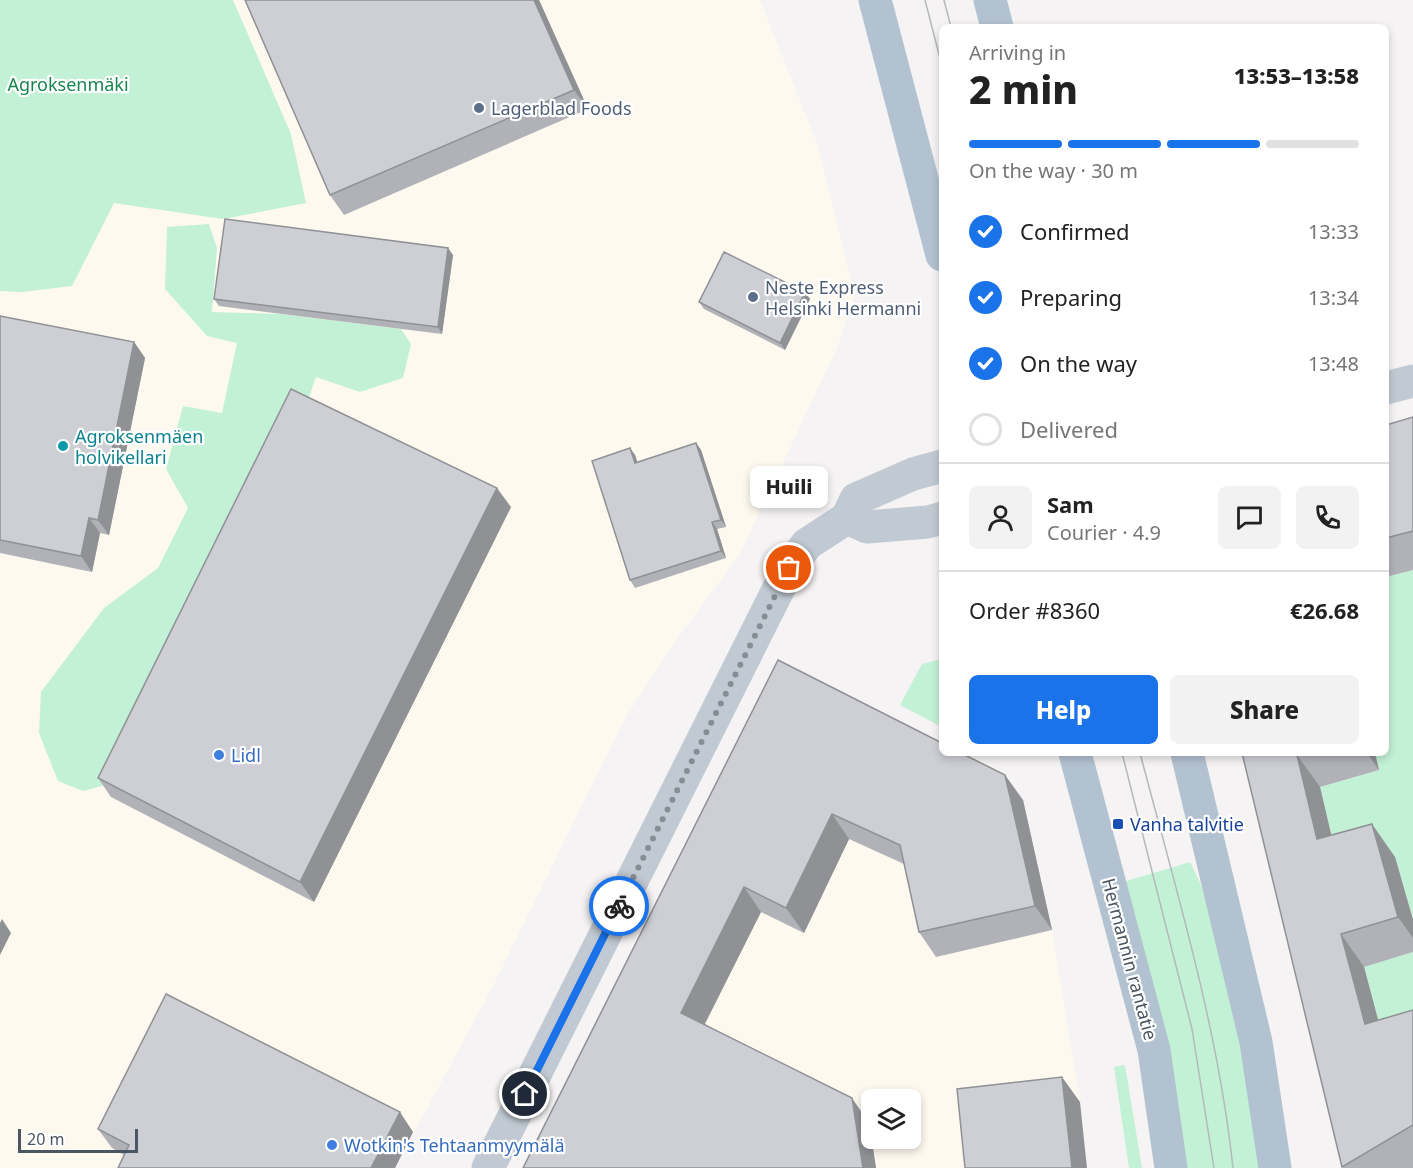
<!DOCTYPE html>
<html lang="en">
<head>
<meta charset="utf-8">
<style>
	:root { --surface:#fff; --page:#f2f2f2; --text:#222; --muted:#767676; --line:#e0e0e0; --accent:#1a73e8 }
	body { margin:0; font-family:"Noto Sans",sans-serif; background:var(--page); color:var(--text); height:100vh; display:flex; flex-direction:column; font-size:22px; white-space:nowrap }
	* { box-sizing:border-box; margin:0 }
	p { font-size:20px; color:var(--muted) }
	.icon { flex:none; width:33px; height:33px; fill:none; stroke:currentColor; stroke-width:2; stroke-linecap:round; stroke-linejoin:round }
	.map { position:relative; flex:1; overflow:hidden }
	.drawer { position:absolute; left:939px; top:24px; width:450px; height:732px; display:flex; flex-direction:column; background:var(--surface); border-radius:9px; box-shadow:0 3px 9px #0003 }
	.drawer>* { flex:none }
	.controls { position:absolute; left:861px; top:1089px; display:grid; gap:12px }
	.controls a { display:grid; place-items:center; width:60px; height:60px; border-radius:9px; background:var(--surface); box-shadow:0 3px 9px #0003; font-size:30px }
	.scale { position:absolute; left:18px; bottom:15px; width:120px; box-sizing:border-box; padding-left:6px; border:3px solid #4a5661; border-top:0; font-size:16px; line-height:21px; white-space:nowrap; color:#4a5661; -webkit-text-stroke:4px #fff; paint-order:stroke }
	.pin { position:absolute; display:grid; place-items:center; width:51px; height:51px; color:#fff; margin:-26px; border:3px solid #fff; border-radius:50%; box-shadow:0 2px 6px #0007 }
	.courier { position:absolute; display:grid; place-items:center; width:60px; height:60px; margin:-30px; border:4px solid #1a73e8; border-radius:50%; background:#fff; color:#222; box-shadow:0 2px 8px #0007 }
	.bubble { position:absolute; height:42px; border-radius:9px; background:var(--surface); box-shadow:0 3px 9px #0003; font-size:20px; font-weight:800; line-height:42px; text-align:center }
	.overview em { font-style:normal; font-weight:800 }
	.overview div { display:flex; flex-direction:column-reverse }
	.overview { display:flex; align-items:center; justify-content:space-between; height:102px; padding:0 30px }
	h1 { font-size:39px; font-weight:800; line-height:45px }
	.bar { display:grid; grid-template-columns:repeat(4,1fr); gap:9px 6px; align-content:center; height:72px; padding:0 30px }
	.bar i { height:8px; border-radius:4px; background:var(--line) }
	.bar .selected { background:var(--accent) }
	.bar p { grid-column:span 4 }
	.line { display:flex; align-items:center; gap:15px; padding:0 30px; border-top:2px solid var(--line) }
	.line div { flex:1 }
	.round { display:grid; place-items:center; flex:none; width:63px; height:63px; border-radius:9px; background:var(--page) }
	ol { padding:0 30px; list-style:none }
	li { display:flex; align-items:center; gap:18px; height:66px }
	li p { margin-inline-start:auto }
	li .icon { padding:6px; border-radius:50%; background:var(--accent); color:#fff; stroke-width:4 }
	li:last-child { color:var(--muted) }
	li i { width:33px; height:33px; border:3px solid var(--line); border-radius:50% }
	.cta { display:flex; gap:12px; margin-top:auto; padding:12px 30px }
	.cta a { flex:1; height:69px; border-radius:9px; background:var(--accent); color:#fff; font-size:24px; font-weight:800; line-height:69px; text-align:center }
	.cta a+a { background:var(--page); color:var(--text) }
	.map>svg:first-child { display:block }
	.commercial { fill:#fdf9ef; fill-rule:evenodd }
	.green { fill:#c3f1d5 }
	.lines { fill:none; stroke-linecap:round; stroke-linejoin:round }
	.minor { stroke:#c1cad2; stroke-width:33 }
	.primary { stroke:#b3c2d1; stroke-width:33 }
	.tram { stroke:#b5b8bd; stroke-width:1.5 }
	.wall { fill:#b0b2b7 }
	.shaded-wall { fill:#909195 }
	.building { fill:#cdcfd5; stroke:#909195; stroke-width:1.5 }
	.done { stroke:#868d94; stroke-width:6; stroke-dasharray:0 10.8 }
	.route { stroke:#1a73e8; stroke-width:8 }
	.service-dot { fill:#5c6f8a; stroke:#fff; stroke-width:2 }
	.culture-dot { fill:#0f9aa8; stroke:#fff; stroke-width:2 }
	.shop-dot { fill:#3f7fe0; stroke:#fff; stroke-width:2 }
	.transit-dot { fill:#1a4fb4; stroke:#fff; stroke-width:2 }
	.labels { text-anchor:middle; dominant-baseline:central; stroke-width:4.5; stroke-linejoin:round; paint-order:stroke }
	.park-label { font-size:18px; fill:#17864f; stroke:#fff }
	.service-label { font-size:18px; fill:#4e5e75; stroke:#fff; text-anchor:start }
	.culture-label { font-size:18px; fill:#0d838f; stroke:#fff; text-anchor:start }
	.shop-label { font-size:18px; fill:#366cbe; stroke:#fff; text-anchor:start }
	.transit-label { font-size:18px; fill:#164399; stroke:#fff; text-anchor:start }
	.street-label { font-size:18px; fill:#4a5661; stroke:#fff }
</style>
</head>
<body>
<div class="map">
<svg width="1413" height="1168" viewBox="0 0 1413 1168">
	<rect width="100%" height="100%" fill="#f5f3f3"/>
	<g class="commercial">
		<polygon points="233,0 760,0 817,143 855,296 837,348 739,556 680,635 626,717 491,990 395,1168 0,1168 0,291 22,292 72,285 114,203 223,219 291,134"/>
		<path d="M795 685 1023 800 1052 930 1080 1102 1087 1168H553ZM872 1100H910V1138H872Z"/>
	</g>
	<g class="green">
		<polygon points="0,0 233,0 291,134 306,203 223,219 114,203 72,286 22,292 0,291"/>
		<polygon points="209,224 217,248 212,312 280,314 401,329 411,344 403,378 360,392 316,377 305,409 120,781 83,791 58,781 39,733 41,692 104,608 158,568 188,508 166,469 183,406 222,413 237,343 207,336 165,289 167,227"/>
		<polygon points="1413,570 1413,920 1395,857 1340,872 1320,787 1379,770 1375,753 1386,753 1386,577"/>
		<polygon points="942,659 942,727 900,705 922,664"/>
		<polygon points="1190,862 1213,910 1265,1168 1182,1168 1123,882"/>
		<polygon points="1413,952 1413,1049 1388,1057 1364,967"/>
		<polygon points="1125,1065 1142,1168 1129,1168 1114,1067"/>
	</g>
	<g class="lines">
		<g class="minor">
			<polyline points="1386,388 1413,381"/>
			<polyline points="847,518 867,527 928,522 942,518"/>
			<polyline points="488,1168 789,568 807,544 847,518 856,499 913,474 942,466"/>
		</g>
		<g class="primary">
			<polyline points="875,0 942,255"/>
			<polyline points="990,0 997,27"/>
			<polyline points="1075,753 1154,1050 1171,1168"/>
			<polyline points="1187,753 1256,1042 1275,1168"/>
		</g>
		<g class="tram">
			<polyline points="925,0 942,66"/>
			<polyline points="944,0 951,27"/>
			<polyline points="1122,753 1192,1029 1214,1168"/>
			<path d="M1140 753C1176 890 1218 1027 1233 1168"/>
		</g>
	</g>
	<g class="wall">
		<polygon points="245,0 539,0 588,109 344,215 330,195"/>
		<polygon points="453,255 442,334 219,306 214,299"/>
		<polygon points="805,292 810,299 785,350 704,309 699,302"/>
		<polygon points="0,316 134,342 145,358 109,535 100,533 92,572 0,553"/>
		<polygon points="1413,417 1413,570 1386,577 1386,425"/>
		<polygon points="696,443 701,450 726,527 717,529 726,558 635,588 630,580 630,448 635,455 637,462"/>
		<polygon points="511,507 314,902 111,797 98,778"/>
		<polygon points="778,660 1023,800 1052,930 936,957 919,932 904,864 849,839 804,933 761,912 705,1024 869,1123 876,1168 523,1168"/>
		<polygon points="1242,753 1375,753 1379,770 1320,787 1331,835 1395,857 1413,920 1413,952 1364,967 1378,1020 1413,1010 1413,1168 1343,1168 1342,1167"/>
		<polygon points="98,1129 413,1132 395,1168 118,1168 124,1155 112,1148"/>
	</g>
	<g class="shaded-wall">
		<polygon points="534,0 539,0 588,109 574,90"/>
		<polygon points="448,248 453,255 442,334 438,327"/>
		<polygon points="805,292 810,299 785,350 780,343"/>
		<polygon points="134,342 145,358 109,535 98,520"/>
		<polygon points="696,443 701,450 726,527 721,520"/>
		<polygon points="630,448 635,455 640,470 635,463"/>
		<polygon points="497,488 511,507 314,902 300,882"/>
		<polygon points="89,518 100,533 92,572 81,556"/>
		<polygon points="712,522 717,529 726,558 721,551"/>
		<polygon points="1367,753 1375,753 1379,770"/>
		<polygon points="1297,755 1320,787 1340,872 1317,839"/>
		<polygon points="1005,775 1023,800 1052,930 1035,906"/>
		<polygon points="832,814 849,839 804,933 786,908"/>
		<polygon points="1372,824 1395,857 1413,920 1413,938 1398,917"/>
		<polygon points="744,887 761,912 698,1037 681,1013"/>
		<polygon points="2,919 11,933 0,955 0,923"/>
		<polygon points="1341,934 1364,967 1388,1057 1365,1024"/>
		<polygon points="1062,1077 1080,1102 1087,1168 1072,1168"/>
		<polygon points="852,1098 869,1123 876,1168 863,1168"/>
		<polygon points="400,1112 413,1132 395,1168 371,1168"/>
	</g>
	<g class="building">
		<polygon points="245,0 534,0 574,90 330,195"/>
		<polygon points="225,219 448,248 438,327 214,299"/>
		<polygon points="724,252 805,292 780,343 699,302"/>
		<polygon points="0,316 134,342 98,520 89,518 81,556 0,540"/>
		<polygon points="291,389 497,488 300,882 98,778"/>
		<polygon points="1413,417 1413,531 1386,538 1386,425"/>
		<polygon points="696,443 721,520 712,522 721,551 630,580 592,461 630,448 635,463"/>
		<polygon points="778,660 942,743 942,753 961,753 1005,775 1035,906 919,932 900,845 832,814 786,908 744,887 681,1013 852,1098 863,1168 523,1168"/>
		<polygon points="1242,753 1303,753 1297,755 1317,839 1372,824 1398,917 1341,934 1365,1024 1413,1010 1413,1125 1342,1167"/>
		<polygon points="166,994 400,1112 371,1168 118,1168 129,1145 98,1129"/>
		<polygon points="1062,1077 1072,1168 965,1168 957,1089"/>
	</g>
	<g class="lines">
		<polyline class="done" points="619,906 789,568"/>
		<polyline class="route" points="525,1094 619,906"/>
	</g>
	<g class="service-dot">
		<circle cx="479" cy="108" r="6"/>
		<circle cx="753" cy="297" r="6"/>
	</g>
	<circle class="culture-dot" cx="63" cy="446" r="6"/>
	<g class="shop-dot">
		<circle cx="219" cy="755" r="6"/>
		<circle cx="332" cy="1145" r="6"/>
	</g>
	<rect class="transit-dot" x="1112" y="818" width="12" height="12" rx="3"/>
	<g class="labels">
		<g class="park-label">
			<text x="68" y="84">Agroksenmäki</text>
		</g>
		<g class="service-label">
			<text x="491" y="108">Lagerblad Foods</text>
			<text x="765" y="287">Neste Express<tspan x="765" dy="21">Helsinki Hermanni</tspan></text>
		</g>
		<g class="culture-label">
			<text x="75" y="436">Agroksenmäen<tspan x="75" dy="21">holvikellari</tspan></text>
		</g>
		<g class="shop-label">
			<text x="231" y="755">Lidl</text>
			<text x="344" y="1145">Wotkin's Tehtaanmyymälä</text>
		</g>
		<g class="transit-label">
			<text x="1130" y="824">Vanha talvitie</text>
		</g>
		<g class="street-label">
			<text transform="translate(1130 959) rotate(75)">Hermannin rantatie</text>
		</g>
	</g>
</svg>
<div class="controls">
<a><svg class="icon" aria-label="layers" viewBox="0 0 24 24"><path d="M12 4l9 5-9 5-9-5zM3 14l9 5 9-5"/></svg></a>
</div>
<div class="scale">20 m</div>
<div class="pin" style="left:789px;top:568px;background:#ea580c"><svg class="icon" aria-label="bag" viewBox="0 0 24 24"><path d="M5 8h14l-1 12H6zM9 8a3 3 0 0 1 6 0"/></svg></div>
<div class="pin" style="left:525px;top:1094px;background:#1f2937"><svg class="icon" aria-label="home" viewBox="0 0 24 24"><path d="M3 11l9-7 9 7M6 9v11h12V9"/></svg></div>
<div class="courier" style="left:619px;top:906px"><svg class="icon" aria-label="bike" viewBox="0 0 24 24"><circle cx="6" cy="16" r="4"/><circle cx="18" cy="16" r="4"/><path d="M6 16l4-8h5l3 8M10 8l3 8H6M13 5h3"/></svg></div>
<div class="bubble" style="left:750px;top:466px;width:78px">Huili</div>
<section class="drawer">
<div class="overview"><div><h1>2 min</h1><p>Arriving in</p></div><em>13:53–13:58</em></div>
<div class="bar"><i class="selected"></i><i class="selected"></i><i class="selected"></i><i></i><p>On the way · 30 m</p></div>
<ol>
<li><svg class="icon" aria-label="check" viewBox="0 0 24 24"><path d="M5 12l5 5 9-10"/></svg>Confirmed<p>13:33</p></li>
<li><svg class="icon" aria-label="check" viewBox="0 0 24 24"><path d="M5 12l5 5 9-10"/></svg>Preparing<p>13:34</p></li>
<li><svg class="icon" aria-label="check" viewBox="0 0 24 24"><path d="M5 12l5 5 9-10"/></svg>On the way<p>13:48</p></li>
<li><i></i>Delivered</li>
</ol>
<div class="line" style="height:108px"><a class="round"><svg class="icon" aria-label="person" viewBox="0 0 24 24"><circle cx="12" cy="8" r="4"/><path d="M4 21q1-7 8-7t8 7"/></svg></a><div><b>Sam</b><p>Courier · 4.9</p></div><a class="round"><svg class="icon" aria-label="chat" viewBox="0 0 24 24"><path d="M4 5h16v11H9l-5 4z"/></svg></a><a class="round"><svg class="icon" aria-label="phone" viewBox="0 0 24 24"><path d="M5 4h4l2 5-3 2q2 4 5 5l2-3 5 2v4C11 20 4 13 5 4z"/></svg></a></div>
<div class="line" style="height:78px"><div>Order #8360</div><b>€26.68</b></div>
<div class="cta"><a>Help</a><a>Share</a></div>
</section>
</div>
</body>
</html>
